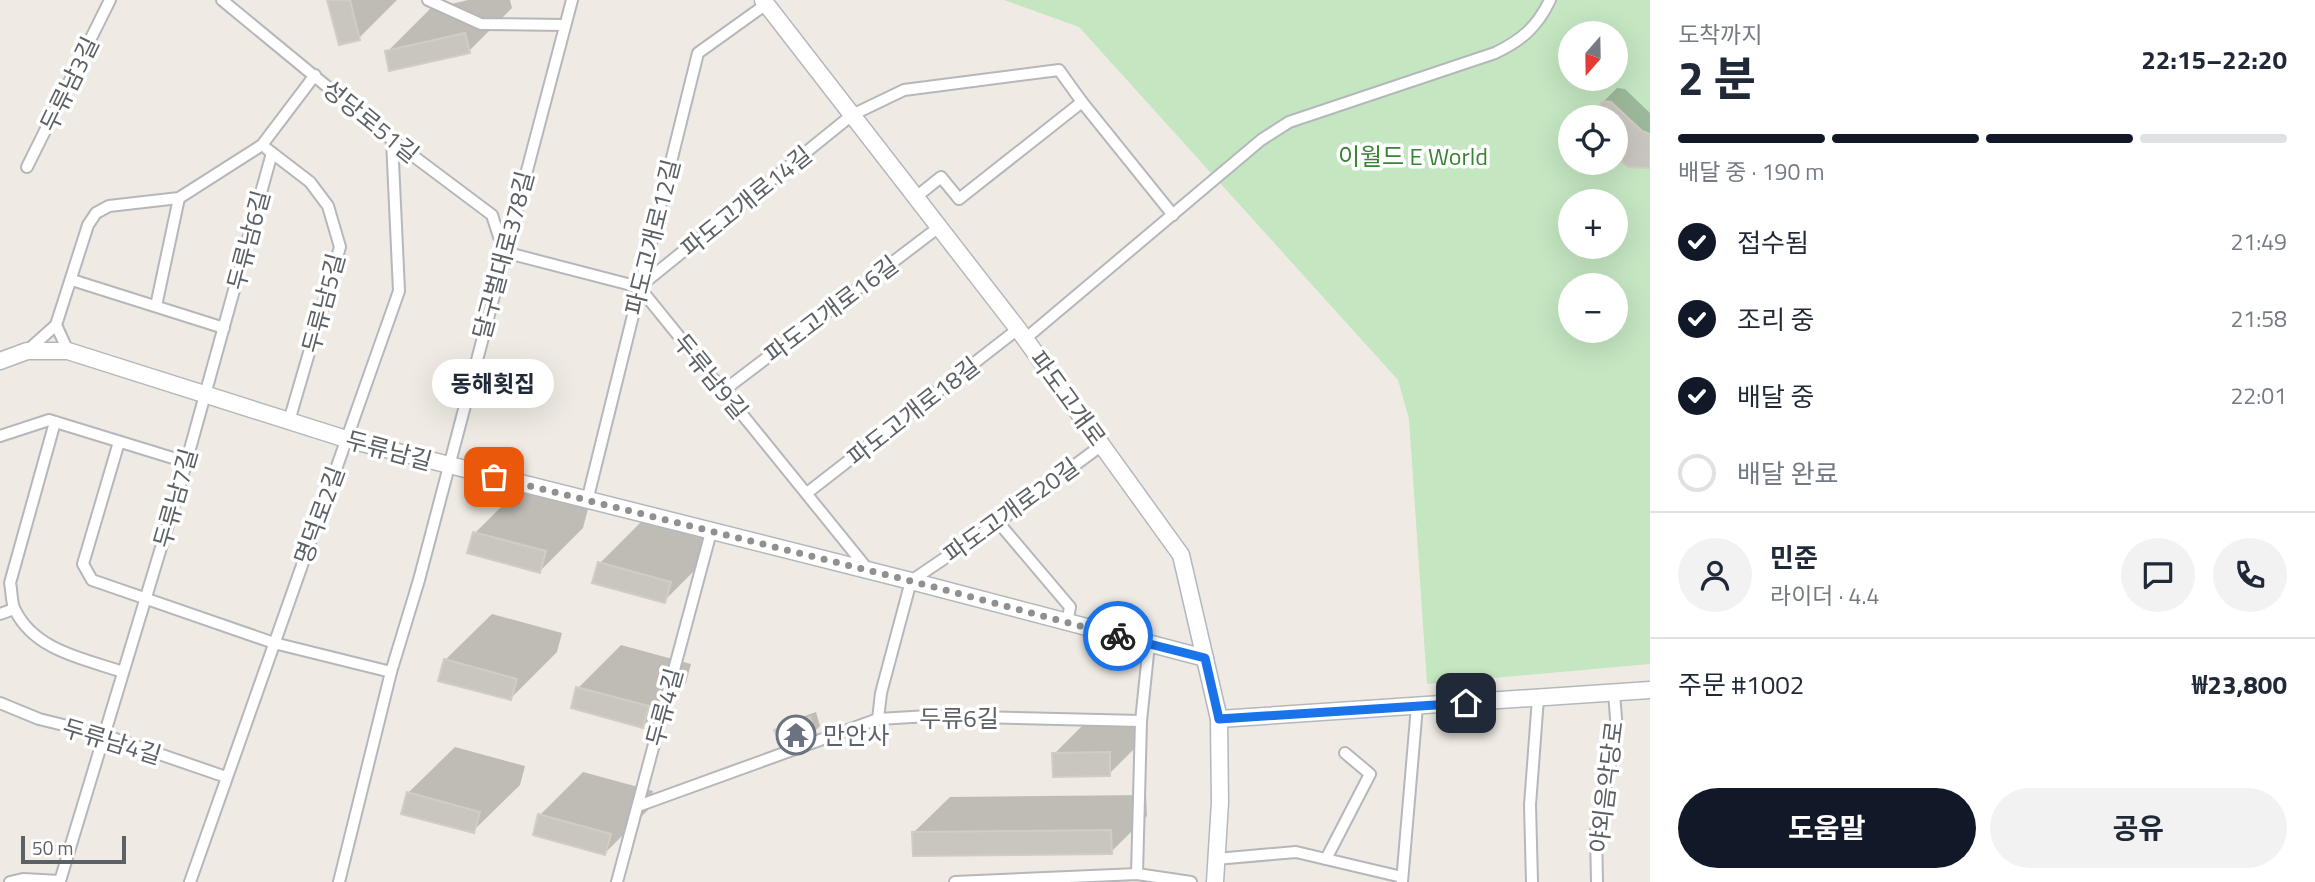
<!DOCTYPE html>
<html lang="ko">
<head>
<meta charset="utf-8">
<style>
	:root { --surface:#fff; --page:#f2f2f3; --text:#1f2937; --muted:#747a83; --line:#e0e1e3; --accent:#111827 }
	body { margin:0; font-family:"Titillium Web","Noto Sans KR",sans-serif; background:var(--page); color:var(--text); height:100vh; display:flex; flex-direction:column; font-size:26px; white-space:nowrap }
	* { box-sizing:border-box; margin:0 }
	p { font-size:23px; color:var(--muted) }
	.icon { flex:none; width:38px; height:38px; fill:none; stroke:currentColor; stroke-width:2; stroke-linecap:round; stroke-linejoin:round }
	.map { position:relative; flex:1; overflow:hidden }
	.sheet { display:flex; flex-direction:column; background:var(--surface); width:665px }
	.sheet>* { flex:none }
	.needle { width:46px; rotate:200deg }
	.controls { position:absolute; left:1558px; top:21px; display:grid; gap:14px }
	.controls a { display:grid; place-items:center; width:70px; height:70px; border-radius:50%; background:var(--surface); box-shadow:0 7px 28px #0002; font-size:35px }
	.scale { position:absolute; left:21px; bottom:18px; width:105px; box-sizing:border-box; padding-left:7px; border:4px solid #5c6165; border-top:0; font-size:19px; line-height:24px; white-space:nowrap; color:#5c6165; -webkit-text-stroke:5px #fff; paint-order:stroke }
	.pin { position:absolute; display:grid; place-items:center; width:60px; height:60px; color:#fff; margin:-30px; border-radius:14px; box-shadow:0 4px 10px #0006 }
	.courier { position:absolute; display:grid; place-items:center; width:70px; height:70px; margin:-35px; border:5px solid #1a73e8; border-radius:50%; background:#fff; color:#222; box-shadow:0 2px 9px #0007 }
	.bubble { position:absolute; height:49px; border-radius:24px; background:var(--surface); box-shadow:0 7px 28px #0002; font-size:23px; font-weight:700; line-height:49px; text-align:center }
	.headline em { font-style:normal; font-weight:700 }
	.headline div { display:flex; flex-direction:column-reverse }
	.headline { display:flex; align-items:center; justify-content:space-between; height:119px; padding:0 28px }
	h1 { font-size:46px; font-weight:700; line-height:52px }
	.bar { display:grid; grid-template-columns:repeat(4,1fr); gap:10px 7px; align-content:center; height:84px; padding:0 28px }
	.bar i { height:9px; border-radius:5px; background:var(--line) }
	.bar .active { background:var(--accent) }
	.bar p { grid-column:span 4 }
	.line { display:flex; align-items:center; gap:18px; padding:0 28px; border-top:2px solid var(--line) }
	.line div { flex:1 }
	.round { display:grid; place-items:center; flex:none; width:74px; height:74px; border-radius:37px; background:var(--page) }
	ol { padding:0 28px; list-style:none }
	li { display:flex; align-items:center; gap:21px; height:77px }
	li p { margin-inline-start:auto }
	li .icon { padding:7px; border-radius:50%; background:var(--accent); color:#fff; stroke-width:4 }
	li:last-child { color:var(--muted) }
	li i { width:38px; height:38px; border:4px solid var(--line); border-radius:50% }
	.button { display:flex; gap:14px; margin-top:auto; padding:14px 28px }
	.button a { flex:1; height:80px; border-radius:42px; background:var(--accent); color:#fff; font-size:28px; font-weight:700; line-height:80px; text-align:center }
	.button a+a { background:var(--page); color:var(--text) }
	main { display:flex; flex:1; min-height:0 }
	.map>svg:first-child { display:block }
	.green { fill:#c4e6c1; fill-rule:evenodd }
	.shadow { fill:#0003 }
	.building { fill:#c9c6c0; stroke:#d3ccc3; stroke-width:2 }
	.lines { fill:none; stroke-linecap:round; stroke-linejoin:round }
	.street-casing { stroke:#b5b7bb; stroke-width:14 }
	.secondary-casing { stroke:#b3b8bc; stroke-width:19 }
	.street { stroke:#fff; stroke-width:10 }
	.secondary { stroke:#fff; stroke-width:16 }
	.done { stroke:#8f9191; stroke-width:7; stroke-dasharray:0 12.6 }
	.route { stroke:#1a73e8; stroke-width:9 }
	.labels { text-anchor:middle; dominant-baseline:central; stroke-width:7; stroke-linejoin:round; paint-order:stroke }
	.street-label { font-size:24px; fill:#5c6165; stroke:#fff }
	.park-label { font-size:24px; fill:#398335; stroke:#fff }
	.worship-label { font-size:24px; fill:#5b616d; stroke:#fff; text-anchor:start }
</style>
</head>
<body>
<main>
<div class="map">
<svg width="1650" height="882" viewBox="0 0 1650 882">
	<rect width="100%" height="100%" fill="#efebe4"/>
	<path class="green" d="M1004 0H1650V664L1427 684 1409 419 1398 380 1079 27ZM1570 33H1615V79H1570ZM1570 117H1615V163H1570ZM1570 201H1615V247H1570ZM1570 285H1615V331H1570Z"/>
	<g class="shadow">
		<polygon points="329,0 397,0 359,38"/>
		<polygon points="468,0 510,0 512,8 469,51 387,52 430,9"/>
		<polygon points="1617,88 1625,89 1650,113 1650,166 1615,117 1595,117 1603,102"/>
		<polygon points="518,490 588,509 583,528 540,571 475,533"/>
		<polygon points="643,520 713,539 707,558 664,601 600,563"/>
		<polygon points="492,614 562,633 557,652 511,698 445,660"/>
		<polygon points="621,645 691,664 686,683 643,726 578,688"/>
		<polygon points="816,712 820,726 814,732 776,730 782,724"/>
		<polygon points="1137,725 1137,746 1109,774 1054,754 1082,726"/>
		<polygon points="455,747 525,766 520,785 473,831 408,793"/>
		<polygon points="583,772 653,791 648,810 605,853 540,815"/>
		<polygon points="1146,795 1147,816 1111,852 914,832 950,797"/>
	</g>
	<g class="building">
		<polygon points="327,0 350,0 360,40 339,45"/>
		<polygon points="465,33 470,53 389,71 385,51"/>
		<polygon points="1602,101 1611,102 1642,131 1650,134 1650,168 1628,167 1615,156 1615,117 1593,117"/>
		<polygon points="473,532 546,551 540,573 467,553"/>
		<polygon points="598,562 671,582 665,603 592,583"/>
		<polygon points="444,659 517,679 511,700 438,681"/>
		<polygon points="576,687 649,706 643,728 571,708"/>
		<polygon points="810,717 815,734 782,745 774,730"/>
		<polygon points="1110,752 1110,776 1053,777 1052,753"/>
		<polygon points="407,792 480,812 474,833 401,814"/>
		<polygon points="538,814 611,834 605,855 533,835"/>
		<polygon points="1111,830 1112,854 913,856 912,832"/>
	</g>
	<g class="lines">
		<defs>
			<g id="street">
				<polyline points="222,0 392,140 492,215 504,252"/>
				<polyline points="428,0 481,24 565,25"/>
				<polyline points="267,149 310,182 328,206 340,247 289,421"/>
				<polyline points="27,167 110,0"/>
				<polyline points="916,197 941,177 959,199 1082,102 1173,215"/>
				<polyline points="504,252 639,287 869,571"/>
				<polyline points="72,280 224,328"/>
				<polyline points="639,287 852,115 904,90 1059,70 1082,102"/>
				<polyline points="156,306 179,198"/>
				<polyline points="56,325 88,225 96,213 109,206 179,198 262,145 315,75"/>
				<path d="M1025 339 1261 140 1289 122 1495 53C1522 40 1537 27 1550 0"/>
				<polyline points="27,351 56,325 68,351"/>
				<polyline points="723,391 939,227"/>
				<path d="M55 422 10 583C12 591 11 603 15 610 35 651 85 659 123 672"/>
				<polyline points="0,436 49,420 186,462"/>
				<polyline points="119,442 83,564 92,580 274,643 391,672"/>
				<polyline points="807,493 1018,329"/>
				<polyline points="587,501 698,53 765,5"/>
				<polyline points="998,522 1070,607 1067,623"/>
				<polyline points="0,614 14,609"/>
				<polyline points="0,703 39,719 104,735 226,777"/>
				<polyline points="878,719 881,693 911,581 998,522 1102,445"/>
				<polyline points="1141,721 1149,644"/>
				<polyline points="638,806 878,719 929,716 1141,721 1137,874"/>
				<polyline points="1216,859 1296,852 1402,877"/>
				<polyline points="1326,859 1370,774 1345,753"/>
				<polyline points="10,882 23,879 60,881 180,485 272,153"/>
				<polyline points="190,882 399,291 392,140"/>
				<polyline points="339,882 391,672 419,580 572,0"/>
				<polyline points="617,882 711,532"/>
				<polyline points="955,882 1137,874 1191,882"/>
				<polyline points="1402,882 1417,706"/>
				<polyline points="1532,882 1530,805 1538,698"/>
				<polyline points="1597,882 1596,831 1617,732 1614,692"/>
			</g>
			<g id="secondary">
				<polyline points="763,0 1018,329 1181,555 1219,719 1220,802 1215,882"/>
				<polyline points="0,361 27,351 68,351 346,439 911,581 1205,658"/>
				<polyline points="1219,719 1650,690"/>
			</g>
		</defs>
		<use href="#street" class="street-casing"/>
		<use href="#secondary" class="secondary-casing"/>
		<use href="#street" class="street"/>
		<use href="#secondary" class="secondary"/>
	</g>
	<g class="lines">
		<polyline class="done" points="494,477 911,581 1118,636"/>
		<polyline class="route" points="1118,636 1205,658 1219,719 1466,703"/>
	</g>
	<defs>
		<symbol id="temple-ring" viewBox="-11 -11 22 22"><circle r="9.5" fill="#fff" stroke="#6b7280" stroke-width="1.5"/><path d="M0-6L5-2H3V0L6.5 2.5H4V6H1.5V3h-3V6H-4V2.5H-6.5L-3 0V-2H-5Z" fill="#6b7280"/></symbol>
	</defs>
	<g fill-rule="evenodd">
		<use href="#temple-ring" x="774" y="713" width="44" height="44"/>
	</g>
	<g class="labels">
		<g class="street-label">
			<text transform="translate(69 84) rotate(-64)">두류남3길</text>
			<text transform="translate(371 121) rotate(39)">성당로51길</text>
			<text transform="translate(746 201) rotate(-39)">파도고개로14길</text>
			<text transform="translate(652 237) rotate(-76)">파도고개로12길</text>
			<text transform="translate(248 240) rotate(-75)">두류남6길</text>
			<text transform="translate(503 255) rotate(-75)">달구벌대로378길</text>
			<text transform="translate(323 303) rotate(-75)">두류남5길</text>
			<text transform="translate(831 309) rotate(-37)">파도고개로16길</text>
			<text transform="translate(711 376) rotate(51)">두류남9길</text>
			<text transform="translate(1068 398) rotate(54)">파도고개로</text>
			<text transform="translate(913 411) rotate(-38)">파도고개로18길</text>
			<text transform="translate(389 450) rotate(15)">두류남길</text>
			<text transform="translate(175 498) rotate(-74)">두류남7길</text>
			<text transform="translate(1011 510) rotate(-36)">파도고개로20길</text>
			<text transform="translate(319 515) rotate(-70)">명덕로2길</text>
			<text transform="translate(664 707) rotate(-75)">두류4길</text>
			<text x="959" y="718">두류6길</text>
			<text transform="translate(112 741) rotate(17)">두류남4길</text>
			<text transform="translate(1606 787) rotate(-83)">야외음악당로</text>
		</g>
		<g class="park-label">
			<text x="1413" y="156">이월드 E World</text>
		</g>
		<g class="worship-label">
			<text x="823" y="735">만안사</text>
		</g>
	</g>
</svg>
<div class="controls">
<a><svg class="needle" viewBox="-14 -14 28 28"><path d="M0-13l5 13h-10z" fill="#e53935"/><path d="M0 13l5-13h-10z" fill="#747a83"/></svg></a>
<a><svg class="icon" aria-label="locate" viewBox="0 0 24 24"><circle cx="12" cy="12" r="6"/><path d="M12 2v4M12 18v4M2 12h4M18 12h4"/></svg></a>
<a>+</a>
<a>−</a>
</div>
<div class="scale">50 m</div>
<div class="pin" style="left:494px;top:477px;background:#ea580c"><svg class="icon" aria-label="bag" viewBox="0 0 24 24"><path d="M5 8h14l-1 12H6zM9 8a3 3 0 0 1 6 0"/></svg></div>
<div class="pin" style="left:1466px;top:703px;background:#1f2937"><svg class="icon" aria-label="home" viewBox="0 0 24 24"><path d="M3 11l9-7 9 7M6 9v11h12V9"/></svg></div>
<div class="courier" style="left:1118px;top:636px"><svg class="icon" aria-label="bike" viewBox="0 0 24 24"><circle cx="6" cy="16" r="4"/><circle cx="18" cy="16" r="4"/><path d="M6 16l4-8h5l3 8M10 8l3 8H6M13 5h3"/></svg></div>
<div class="bubble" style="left:432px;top:359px;width:122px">동해횟집</div>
</div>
<section class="sheet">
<div class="headline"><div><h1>2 분</h1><p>도착까지</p></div><em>22:15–22:20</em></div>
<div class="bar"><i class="active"></i><i class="active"></i><i class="active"></i><i></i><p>배달 중 · 190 m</p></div>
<ol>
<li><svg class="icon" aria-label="check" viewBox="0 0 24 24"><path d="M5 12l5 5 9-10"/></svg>접수됨<p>21:49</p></li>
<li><svg class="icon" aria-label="check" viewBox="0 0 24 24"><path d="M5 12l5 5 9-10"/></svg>조리 중<p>21:58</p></li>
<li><svg class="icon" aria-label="check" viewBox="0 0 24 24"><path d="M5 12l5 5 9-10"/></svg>배달 중<p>22:01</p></li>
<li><i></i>배달 완료</li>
</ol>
<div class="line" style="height:126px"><a class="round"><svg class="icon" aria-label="person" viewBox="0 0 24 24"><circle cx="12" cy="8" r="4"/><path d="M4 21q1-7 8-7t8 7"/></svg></a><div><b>민준</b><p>라이더 · 4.4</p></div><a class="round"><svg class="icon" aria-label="chat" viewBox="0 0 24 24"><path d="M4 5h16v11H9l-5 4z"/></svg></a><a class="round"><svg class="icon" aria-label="phone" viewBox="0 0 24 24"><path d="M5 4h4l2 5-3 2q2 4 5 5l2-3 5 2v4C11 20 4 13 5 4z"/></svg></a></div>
<div class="line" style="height:91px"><div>주문 #1002</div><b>₩23,800</b></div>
<div class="button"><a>도움말</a><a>공유</a></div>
</section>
</main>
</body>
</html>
